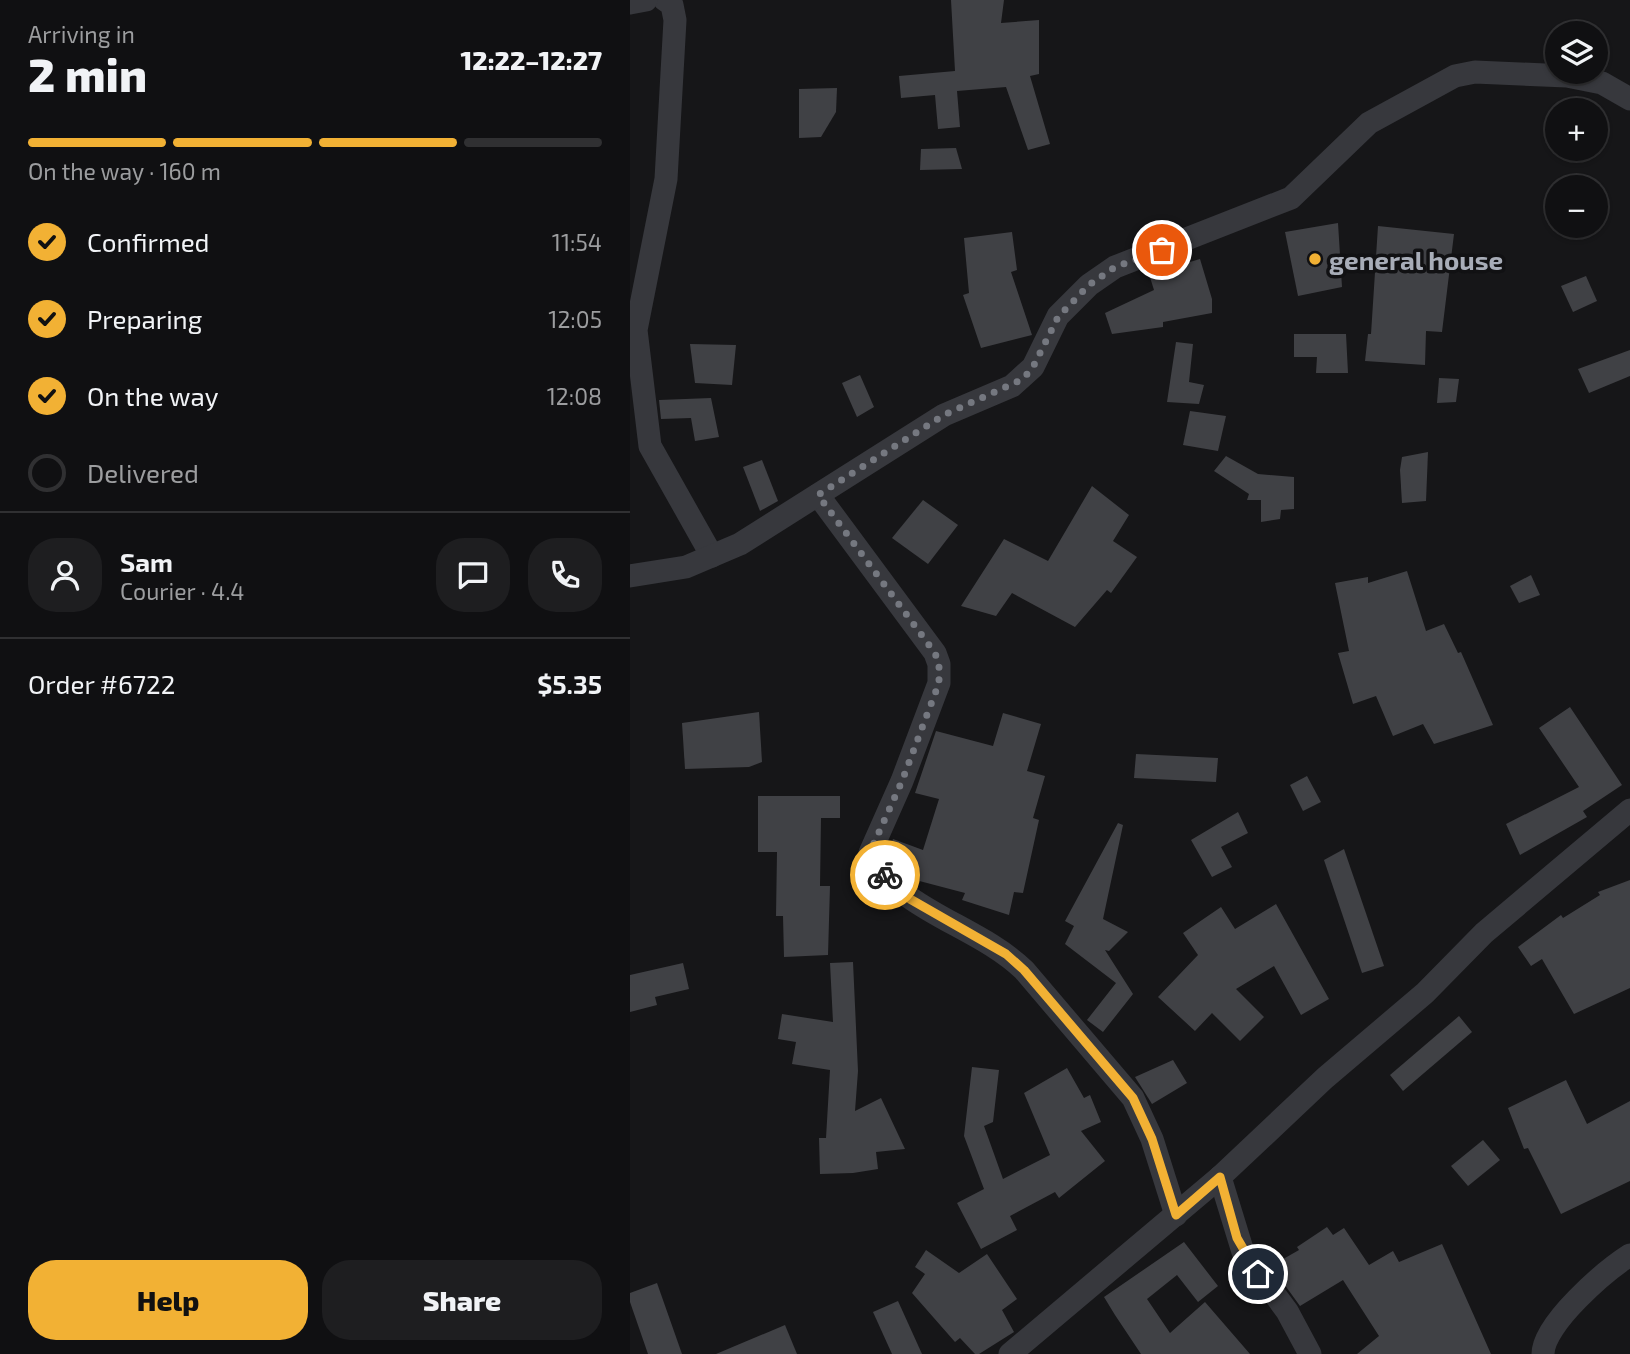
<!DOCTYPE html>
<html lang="en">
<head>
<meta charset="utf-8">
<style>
	:root { --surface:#101012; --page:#1e1e20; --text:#f1f3f6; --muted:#9c9d9f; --line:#303032; --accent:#f2b134 }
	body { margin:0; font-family:"Exo 2",sans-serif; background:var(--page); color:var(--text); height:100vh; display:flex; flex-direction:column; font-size:26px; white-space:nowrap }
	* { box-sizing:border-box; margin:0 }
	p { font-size:23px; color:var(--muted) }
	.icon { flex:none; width:38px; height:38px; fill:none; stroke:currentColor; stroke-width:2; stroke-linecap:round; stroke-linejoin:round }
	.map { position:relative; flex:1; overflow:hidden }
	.panel { display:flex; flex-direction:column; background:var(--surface); width:630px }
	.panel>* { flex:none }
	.fabs { position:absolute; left:915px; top:21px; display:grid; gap:14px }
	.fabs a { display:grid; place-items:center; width:63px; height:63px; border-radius:50%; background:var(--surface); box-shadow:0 2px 5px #0004,0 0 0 2px var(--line); font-size:35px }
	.pin { position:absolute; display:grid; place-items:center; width:60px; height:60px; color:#fff; margin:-30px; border:4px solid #fff; border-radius:50%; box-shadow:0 2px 7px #0007 }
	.courier { position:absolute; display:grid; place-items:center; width:70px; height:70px; margin:-35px; border:5px solid #f2b134; border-radius:50%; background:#fff; color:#222; box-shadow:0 2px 9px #0007 }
	.headline em { font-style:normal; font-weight:800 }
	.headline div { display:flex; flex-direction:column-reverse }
	.headline { display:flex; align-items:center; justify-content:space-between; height:119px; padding:0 28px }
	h1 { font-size:46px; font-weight:800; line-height:52px }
	.bar { display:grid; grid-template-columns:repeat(4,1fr); gap:10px 7px; align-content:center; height:84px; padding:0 28px }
	.bar i { height:9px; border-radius:5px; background:var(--line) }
	.bar .active { background:var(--accent) }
	.bar p { grid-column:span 4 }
	.line { display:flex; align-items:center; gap:18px; padding:0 28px; border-top:2px solid var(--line) }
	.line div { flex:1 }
	.round { display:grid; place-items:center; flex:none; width:74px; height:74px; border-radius:28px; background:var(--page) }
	ol { padding:0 28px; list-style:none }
	li { display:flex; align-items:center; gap:21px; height:77px }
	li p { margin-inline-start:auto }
	li .icon { padding:7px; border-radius:50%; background:var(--accent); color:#111; stroke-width:4 }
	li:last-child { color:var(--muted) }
	li i { width:38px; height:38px; border:4px solid var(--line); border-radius:50% }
	.cta { display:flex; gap:14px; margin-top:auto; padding:14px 28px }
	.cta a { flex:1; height:80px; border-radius:28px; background:var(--accent); color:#111; font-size:28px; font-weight:800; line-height:80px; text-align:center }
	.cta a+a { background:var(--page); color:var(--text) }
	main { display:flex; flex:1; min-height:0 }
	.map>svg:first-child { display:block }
	.building { fill:#404145 }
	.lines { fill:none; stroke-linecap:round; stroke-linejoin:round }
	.minor { stroke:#37383d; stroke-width:23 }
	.done { stroke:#757880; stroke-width:7; stroke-dasharray:0 12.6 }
	.route { stroke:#f2b134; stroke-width:9 }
	.poi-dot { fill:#f2b134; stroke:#111113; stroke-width:2.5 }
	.labels { text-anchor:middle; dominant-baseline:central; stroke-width:7; stroke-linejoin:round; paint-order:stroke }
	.poi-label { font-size:26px; font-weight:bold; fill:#a8adb8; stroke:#111113; text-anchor:start }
</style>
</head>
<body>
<main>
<section class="panel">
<div class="headline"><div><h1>2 min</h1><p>Arriving in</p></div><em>12:22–12:27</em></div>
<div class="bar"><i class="active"></i><i class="active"></i><i class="active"></i><i></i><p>On the way · 160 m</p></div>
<ol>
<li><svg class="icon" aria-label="check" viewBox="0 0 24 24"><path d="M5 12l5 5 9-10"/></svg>Confirmed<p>11:54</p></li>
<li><svg class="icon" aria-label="check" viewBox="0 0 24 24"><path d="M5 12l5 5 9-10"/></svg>Preparing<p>12:05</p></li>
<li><svg class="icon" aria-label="check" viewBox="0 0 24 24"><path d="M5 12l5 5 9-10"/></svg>On the way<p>12:08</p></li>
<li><i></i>Delivered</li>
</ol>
<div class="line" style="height:126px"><a class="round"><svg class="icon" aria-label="person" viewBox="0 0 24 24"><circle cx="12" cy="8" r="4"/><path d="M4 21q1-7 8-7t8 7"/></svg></a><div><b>Sam</b><p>Courier · 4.4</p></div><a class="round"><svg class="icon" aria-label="chat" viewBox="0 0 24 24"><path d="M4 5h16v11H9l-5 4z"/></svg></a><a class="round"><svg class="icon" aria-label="phone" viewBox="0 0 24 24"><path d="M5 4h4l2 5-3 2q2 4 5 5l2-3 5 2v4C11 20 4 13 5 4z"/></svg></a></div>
<div class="line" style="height:91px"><div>Order #6722</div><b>$5.35</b></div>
<div class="cta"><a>Help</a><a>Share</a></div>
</section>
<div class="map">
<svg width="1000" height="1354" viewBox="0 0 1000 1354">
	<rect width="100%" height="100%" fill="#161618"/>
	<g class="building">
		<polygon points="321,0 374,0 371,23 409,20 409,74 400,76 420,144 398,150 376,87 327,91 330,127 308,129 305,95 271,98 269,76 325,71"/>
		<polygon points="207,88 206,112 191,137 169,138 169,89"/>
		<polygon points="326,148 332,169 290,170 291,149"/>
		<polygon points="708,223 712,287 668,296 655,232"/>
		<polygon points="748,226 824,234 812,332 796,331 795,365 735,361 738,334 741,334"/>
		<polygon points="382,232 387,270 381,272 402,335 351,348 333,295 339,293 334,238"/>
		<polygon points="570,259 582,299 582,313 533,322 533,327 482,334 475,313 524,290 519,274"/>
		<polygon points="956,276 967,301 943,312 931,286"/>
		<polygon points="664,334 716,334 718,373 686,373 687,357 664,357"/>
		<polygon points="546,342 563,344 559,382 574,385 569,404 537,402"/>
		<polygon points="60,344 106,345 102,385 65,383"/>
		<polygon points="1000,350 1000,376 959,393 948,369"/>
		<polygon points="230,375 244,407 227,417 212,383"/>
		<polygon points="809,378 829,379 826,402 807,403"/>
		<polygon points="81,398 89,437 65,441 61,418 31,419 29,400"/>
		<polygon points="560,411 596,416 588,451 553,445"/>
		<polygon points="798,452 796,501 772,503 770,470 772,457"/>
		<polygon points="596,456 628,474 664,477 664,509 651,510 650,519 631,522 631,500 617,500 619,494 584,471"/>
		<polygon points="132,460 148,501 130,511 113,467"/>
		<polygon points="462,486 499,515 483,541 507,557 481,593 477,590 445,627 382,593 366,616 331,606 374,539 418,561"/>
		<polygon points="293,500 328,525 298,564 262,538"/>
		<polygon points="777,571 796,631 814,624 828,653 831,652 863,725 804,744 793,724 763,736 746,696 723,704 708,653 719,651 705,583 738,577 738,583"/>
		<polygon points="901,575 910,595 889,603 880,586"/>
		<polygon points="940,707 992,785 953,811 957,817 890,855 876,824 949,787 909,728"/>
		<polygon points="129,712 132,762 119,767 55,769 52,723"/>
		<polygon points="373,713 411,724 397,771 415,776 403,818 409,820 393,893 384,892 379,915 332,900 335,893 278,878 257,856 263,839 293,850 309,799 285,793 306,731 363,746"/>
		<polygon points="506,754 588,758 586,782 504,778"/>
		<polygon points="677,776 691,802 673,811 660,785"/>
		<polygon points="128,796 210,796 210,818 191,818 190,886 200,886 198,955 154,957 153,916 146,916 147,852 128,852"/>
		<polygon points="608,812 618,833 591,847 602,867 582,877 561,840"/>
		<polygon points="488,823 493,825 473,919 498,932 479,951 475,950 503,994 473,1032 457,1020 486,983 435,944 444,926 435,921"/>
		<polygon points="714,849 754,966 732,973 694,860"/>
		<polygon points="1000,880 1000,988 944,1014 912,959 901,966 888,947 931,915 933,918 970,895 968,892"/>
		<polygon points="646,904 699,999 671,1015 644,966 606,989 634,1017 610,1041 582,1013 565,1031 528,997 568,955 553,933 591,907 605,929"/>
		<polygon points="223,962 228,1071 225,1111 251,1098 275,1149 246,1152 248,1169 223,1173 190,1174 189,1138 196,1138 200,1070 162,1064 166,1042 148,1039 152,1014 203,1022 200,963"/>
		<polygon points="53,963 59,989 25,997 27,1005 0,1012 0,975"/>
		<polygon points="829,1016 842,1032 773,1091 760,1075"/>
		<polygon points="543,1060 557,1083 522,1104 505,1077"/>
		<polygon points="342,1067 369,1070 363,1122 354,1126 373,1179 420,1155 394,1093 437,1068 454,1098 460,1095 471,1122 451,1131 475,1161 429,1198 425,1192 380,1216 387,1230 351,1249 327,1203 354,1189 334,1136"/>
		<polygon points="936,1080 957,1124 1000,1101 1000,1181 931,1214 898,1148 894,1149 878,1108"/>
		<polygon points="853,1140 870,1160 838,1186 821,1166"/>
		<polygon points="697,1227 703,1235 714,1228 739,1265 763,1251 769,1262 812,1244 861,1354 727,1354 749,1336 713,1280 670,1306 641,1266 669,1250 667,1247"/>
		<polygon points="554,1242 588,1286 568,1302 547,1275 517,1299 540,1333 575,1302 620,1354 511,1354 485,1315 474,1297"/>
		<polygon points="296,1250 329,1273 357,1254 387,1299 372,1310 384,1332 349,1354 345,1354 330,1338 325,1342 282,1293 295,1274 285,1267"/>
		<polygon points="27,1283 52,1354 18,1354 0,1302 0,1293"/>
		<polygon points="268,1301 292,1354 262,1354 243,1312"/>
		<polygon points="155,1325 167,1354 86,1354"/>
	</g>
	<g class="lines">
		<g class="minor">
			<polyline points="35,0 42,5 45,20 36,179 6,330 20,446 82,556"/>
			<polyline points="0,3 16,0"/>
			<path d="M188 495 305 653 309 664V683L272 781 240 853 241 859C278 914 348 926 394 970L503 1098 522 1139 546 1215"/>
			<polyline points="0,576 56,567 110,544 314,415 382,386 403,367 428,316 459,285 485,267 661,198 739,123 825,76 845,72 937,76 972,83 1000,99"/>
			<polyline points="590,1177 613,1252 657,1311 680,1354"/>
			<polyline points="380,1354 590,1177 695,1078 795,993 854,933 1000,810"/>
			<path d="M913 1354C913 1324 975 1271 1000 1255"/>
		</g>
	</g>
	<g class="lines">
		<polyline class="done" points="255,875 241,859 240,852 272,781 309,683 309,664 305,653 188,495 314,415 393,379 403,367 428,317 459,285 485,267 532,250"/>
		<polyline class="route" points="255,875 280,899 376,954 394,970 503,1098 522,1139 546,1215 590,1177 607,1238 628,1274"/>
	</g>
	<circle class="poi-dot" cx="685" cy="259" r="7"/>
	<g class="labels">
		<g class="poi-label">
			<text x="699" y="259">general house</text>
		</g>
	</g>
</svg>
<div class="fabs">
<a><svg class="icon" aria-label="layers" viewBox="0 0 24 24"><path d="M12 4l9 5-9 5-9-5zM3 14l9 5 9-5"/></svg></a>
<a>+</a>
<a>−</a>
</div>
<div class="pin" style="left:532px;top:250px;background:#ea580c"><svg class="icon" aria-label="bag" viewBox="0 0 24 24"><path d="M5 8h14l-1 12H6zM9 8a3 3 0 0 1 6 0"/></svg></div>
<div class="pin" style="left:628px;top:1274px;background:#1f2937"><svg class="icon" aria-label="home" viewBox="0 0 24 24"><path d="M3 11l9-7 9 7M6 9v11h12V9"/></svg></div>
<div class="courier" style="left:255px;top:875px"><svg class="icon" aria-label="bike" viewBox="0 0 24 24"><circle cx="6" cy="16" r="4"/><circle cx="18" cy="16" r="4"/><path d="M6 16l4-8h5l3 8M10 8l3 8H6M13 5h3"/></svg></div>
</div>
</main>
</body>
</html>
